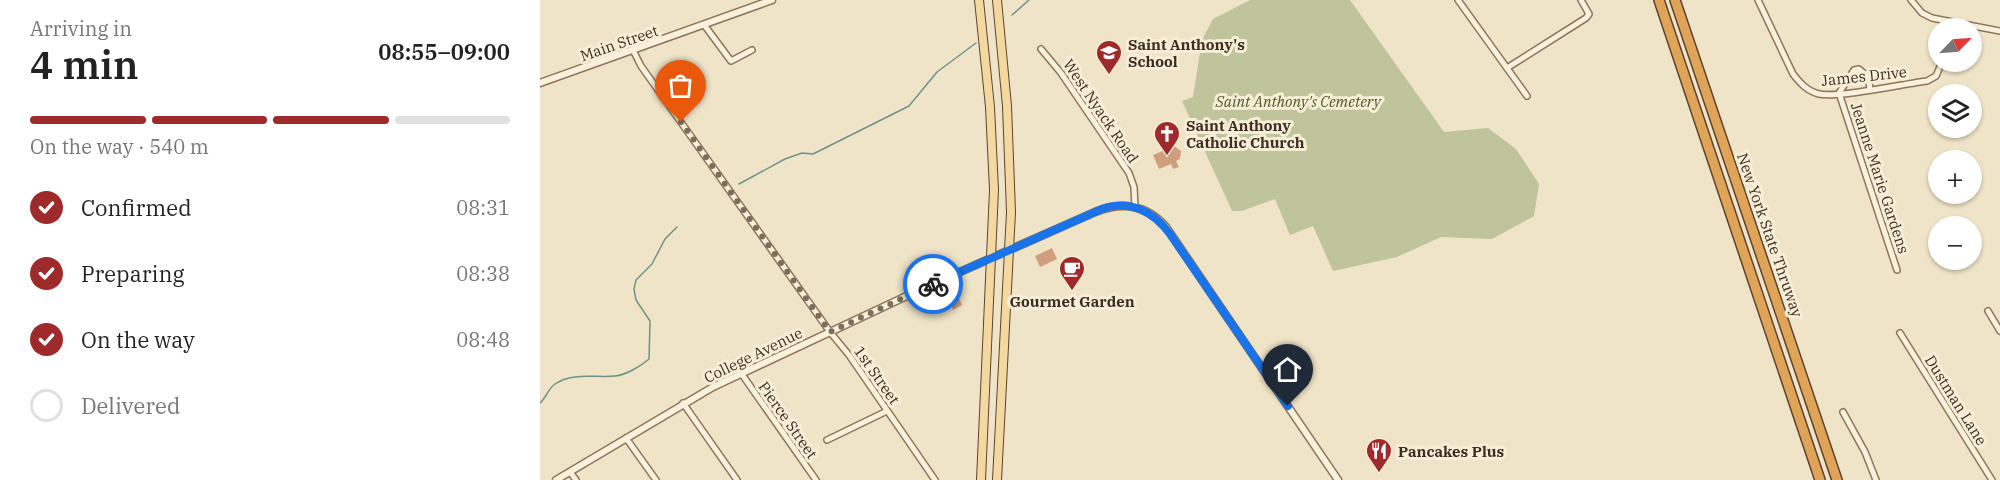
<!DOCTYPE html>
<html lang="en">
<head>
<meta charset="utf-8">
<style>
	:root { --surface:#fff; --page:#f2f2f2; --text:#222; --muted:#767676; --line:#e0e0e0; --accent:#9e2a2b }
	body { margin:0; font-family:"IBM Plex Serif",serif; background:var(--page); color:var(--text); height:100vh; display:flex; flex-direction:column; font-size:22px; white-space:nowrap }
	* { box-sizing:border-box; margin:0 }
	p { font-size:20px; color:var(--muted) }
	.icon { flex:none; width:33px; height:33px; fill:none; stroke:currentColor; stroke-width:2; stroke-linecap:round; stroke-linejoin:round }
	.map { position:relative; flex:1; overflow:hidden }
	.sheet { display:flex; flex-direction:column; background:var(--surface); width:540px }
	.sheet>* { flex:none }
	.needle { width:39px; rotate:65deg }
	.buttons { position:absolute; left:1388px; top:18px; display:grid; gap:12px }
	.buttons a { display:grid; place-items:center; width:54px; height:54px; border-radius:50%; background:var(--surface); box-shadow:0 2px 4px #0004; font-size:30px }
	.pin { position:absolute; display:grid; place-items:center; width:51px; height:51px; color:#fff; margin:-62px -26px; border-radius:50% 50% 50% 0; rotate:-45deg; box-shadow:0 0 6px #0007 }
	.pin .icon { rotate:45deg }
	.courier { position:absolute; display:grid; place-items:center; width:60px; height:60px; margin:-30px; border:4px solid #1a73e8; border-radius:50%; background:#fff; color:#222; box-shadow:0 2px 8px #0007 }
	.overview em { font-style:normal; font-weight:600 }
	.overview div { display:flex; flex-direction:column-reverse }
	.overview { display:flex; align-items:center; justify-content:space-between; height:102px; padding:0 30px }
	h1 { font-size:39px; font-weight:600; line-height:45px }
	.bar { display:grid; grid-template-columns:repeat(4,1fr); gap:9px 6px; align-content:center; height:72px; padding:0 30px }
	.bar i { height:8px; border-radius:4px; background:var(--line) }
	.bar .on { background:var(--accent) }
	.bar p { grid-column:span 4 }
	ol { padding:0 30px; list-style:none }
	li { display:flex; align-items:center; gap:18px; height:66px }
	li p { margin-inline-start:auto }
	li .icon { padding:6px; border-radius:50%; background:var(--accent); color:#fff; stroke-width:4 }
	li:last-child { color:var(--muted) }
	li i { width:33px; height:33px; border:3px solid var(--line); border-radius:50% }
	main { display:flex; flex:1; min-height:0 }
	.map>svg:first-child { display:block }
	.cemetery { fill:#bfc49a }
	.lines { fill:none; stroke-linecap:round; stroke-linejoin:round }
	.stream { stroke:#6f938a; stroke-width:1.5 }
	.building { fill:#cf9f7d }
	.minor-casing { stroke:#8d765c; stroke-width:8 }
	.tertiary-casing { stroke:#8d765c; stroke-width:9 }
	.primary-casing { stroke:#5b4430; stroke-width:10 }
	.motorway-casing { stroke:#5b4430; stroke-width:12 }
	.minor { stroke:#faf1dc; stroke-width:5 }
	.tertiary { stroke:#faf1dc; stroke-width:6 }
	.primary { stroke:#f3d9a0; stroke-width:8 }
	.motorway { stroke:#e0a458; stroke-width:9 }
	.done { stroke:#7c6e5b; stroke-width:6; stroke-dasharray:0 10.8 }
	.route { stroke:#1a73e8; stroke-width:8 }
	.labels { text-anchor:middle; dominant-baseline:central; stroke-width:6; stroke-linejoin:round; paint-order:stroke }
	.street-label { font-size:15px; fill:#3d2e20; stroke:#f7eed8 }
	.poi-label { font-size:15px; font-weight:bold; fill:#3d2e20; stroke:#f7eed8; text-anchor:start }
	.park-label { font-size:15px; font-style:italic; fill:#4d5a26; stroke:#f7eed8 }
</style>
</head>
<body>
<main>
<section class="sheet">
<div class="overview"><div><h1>4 min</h1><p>Arriving in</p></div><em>08:55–09:00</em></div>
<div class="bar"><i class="on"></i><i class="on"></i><i class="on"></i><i></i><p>On the way · 540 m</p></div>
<ol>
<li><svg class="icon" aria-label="check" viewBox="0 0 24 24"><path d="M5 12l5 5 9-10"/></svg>Confirmed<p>08:31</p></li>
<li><svg class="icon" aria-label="check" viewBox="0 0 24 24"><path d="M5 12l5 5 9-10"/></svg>Preparing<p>08:38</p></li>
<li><svg class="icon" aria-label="check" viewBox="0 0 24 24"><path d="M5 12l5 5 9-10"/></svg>On the way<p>08:48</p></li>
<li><i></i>Delivered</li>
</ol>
</section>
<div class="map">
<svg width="1460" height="480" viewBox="0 0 1460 480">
	<rect width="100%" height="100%" fill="#f0e4c8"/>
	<polygon class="cemetery" points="710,0 810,0 904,132 948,128 976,149 999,184 994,216 952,239 901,237 857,257 793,271 773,226 750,235 735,199 702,211 692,211 642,101 653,97 662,40 673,19"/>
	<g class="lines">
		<g class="stream">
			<polyline points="472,15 489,0"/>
			<polyline points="199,184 245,159 262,153 273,154 369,106 397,72 436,43"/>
			<path d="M0 403C6 398 8 389 15 384 32 372 56 378 75 376 86 375 101 366 109 359L110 321 96 300 94 289 96 280 112 264 125 239 137 227"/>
		</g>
	</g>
	<g class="building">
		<polygon points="634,146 641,151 640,159 636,161 639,167 633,169 631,164 619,169 613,155"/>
		<polygon points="512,248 517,259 500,267 495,256"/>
		<polygon points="414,287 422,305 413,310 404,292"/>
	</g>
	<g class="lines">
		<defs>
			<g id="minor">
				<polyline points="918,0 987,96"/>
				<path d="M1218 0 1253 74C1260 83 1267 91 1279 94 1299 98 1363 84 1387 81L1396 76 1402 62"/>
				<polyline points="1371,0 1382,13 1392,18 1460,31"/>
				<polyline points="165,26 191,61 212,50"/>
				<polyline points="501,49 521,73 589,173 594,187 595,207"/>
				<polyline points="93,50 101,66 290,332 309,355 395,480"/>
				<polyline points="967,68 1046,18 1049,14 1041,0"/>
				<polyline points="1330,89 1328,77 1319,69 1314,70 1299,93 1357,270"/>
				<polyline points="1448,311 1460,331"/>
				<polyline points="1360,333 1452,480"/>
				<polyline points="201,373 276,480"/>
				<polyline points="143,403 197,480"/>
				<polyline points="1303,412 1325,452 1336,480"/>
				<polyline points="86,438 116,480"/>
				<polyline points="287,440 347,411"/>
				<polyline points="30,472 36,480"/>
			</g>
			<g id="tertiary">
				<polyline points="0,83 232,0"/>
				<path d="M16 480 173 387 388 286 555 212C582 201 607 205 626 227L798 480"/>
			</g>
			<g id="primary">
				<polyline points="439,0 450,107 454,190 441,480"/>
				<polyline points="457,0 467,106 471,212 457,480"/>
			</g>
			<g id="motorway">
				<polyline points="1119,0 1280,480"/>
				<polyline points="1135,0 1297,480"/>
			</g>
		</defs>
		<use href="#minor" class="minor-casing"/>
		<use href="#tertiary" class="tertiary-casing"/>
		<use href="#primary" class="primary-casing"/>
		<use href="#motorway" class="motorway-casing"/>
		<use href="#minor" class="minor"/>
		<use href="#tertiary" class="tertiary"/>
		<use href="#primary" class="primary"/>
		<use href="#motorway" class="motorway"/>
	</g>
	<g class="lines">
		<polyline class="done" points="141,122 290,332 393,284"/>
		<path class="route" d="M393 284 562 209C590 199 614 212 630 234L748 406"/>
	</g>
	<defs>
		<symbol id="school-pin" viewBox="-11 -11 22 30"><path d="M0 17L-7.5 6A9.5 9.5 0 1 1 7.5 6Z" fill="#9e2a2b" stroke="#f7eed8"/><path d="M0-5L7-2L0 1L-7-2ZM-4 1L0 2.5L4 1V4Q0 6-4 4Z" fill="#fff"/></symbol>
		<symbol id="church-pin" viewBox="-11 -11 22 30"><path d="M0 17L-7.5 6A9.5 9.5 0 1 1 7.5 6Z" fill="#9e2a2b" stroke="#f7eed8"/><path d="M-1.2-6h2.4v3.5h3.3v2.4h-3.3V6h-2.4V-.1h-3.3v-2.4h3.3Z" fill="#fff"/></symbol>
		<symbol id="cafe-pin" viewBox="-11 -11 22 30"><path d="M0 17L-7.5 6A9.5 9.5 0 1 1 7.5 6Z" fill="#9e2a2b" stroke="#f7eed8"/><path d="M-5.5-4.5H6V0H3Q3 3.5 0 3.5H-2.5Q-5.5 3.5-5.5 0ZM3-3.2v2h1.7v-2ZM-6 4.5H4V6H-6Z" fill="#fff"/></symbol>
		<symbol id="restaurant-pin" viewBox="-11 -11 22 30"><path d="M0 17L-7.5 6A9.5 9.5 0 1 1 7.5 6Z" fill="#9e2a2b" stroke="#f7eed8"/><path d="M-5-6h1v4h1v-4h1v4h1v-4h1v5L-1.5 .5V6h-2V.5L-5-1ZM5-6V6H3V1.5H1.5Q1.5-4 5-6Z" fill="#fff"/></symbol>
	</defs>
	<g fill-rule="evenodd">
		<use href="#school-pin" x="554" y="38" width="30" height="40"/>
		<use href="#church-pin" x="612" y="119" width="30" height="40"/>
		<use href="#cafe-pin" x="517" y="254" width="30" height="40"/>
		<use href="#restaurant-pin" x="824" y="436" width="30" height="40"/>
	</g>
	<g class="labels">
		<g class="street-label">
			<text transform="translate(79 43) rotate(-19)">Main Street</text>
			<text transform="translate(1324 76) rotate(-6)">James Drive</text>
			<text transform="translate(561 111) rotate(56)">West Nyack Road</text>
			<text transform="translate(1340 178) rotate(72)">Jeanne Marie Gardens</text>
			<text transform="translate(1230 235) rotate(71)">New York State Thruway</text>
			<text transform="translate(213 355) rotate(-26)">College Avenue</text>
			<text transform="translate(337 375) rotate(55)">1st Street</text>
			<text transform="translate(1416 400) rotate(58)">Dustman Lane</text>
			<text transform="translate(248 420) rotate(55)">Pierce Street</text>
		</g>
		<g class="poi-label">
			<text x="588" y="44">Saint Anthony's<tspan x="588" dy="17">School</tspan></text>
			<text x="646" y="125">Saint Anthony<tspan x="646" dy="17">Catholic Church</tspan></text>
			<text x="532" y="301" text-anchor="middle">Gourmet Garden</text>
			<text x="858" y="451">Pancakes Plus</text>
		</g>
		<g class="park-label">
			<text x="758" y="101">Saint Anthony's Cemetery</text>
		</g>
	</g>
</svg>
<div class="buttons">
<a><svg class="needle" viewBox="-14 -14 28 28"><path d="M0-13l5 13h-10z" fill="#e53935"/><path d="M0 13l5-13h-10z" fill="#767676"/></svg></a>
<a><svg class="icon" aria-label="layers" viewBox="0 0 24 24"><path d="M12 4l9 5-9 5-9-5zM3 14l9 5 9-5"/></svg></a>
<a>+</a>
<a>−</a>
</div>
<div class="pin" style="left:141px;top:122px;background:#ea580c"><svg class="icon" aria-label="bag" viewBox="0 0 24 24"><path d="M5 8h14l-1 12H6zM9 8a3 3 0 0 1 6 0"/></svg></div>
<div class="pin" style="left:748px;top:406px;background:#1f2937"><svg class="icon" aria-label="home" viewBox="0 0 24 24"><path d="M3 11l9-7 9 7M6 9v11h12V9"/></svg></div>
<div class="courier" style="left:393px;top:284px"><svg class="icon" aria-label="bike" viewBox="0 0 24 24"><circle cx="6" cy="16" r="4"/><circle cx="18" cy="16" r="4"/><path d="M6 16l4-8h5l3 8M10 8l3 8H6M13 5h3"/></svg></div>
</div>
</main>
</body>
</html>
